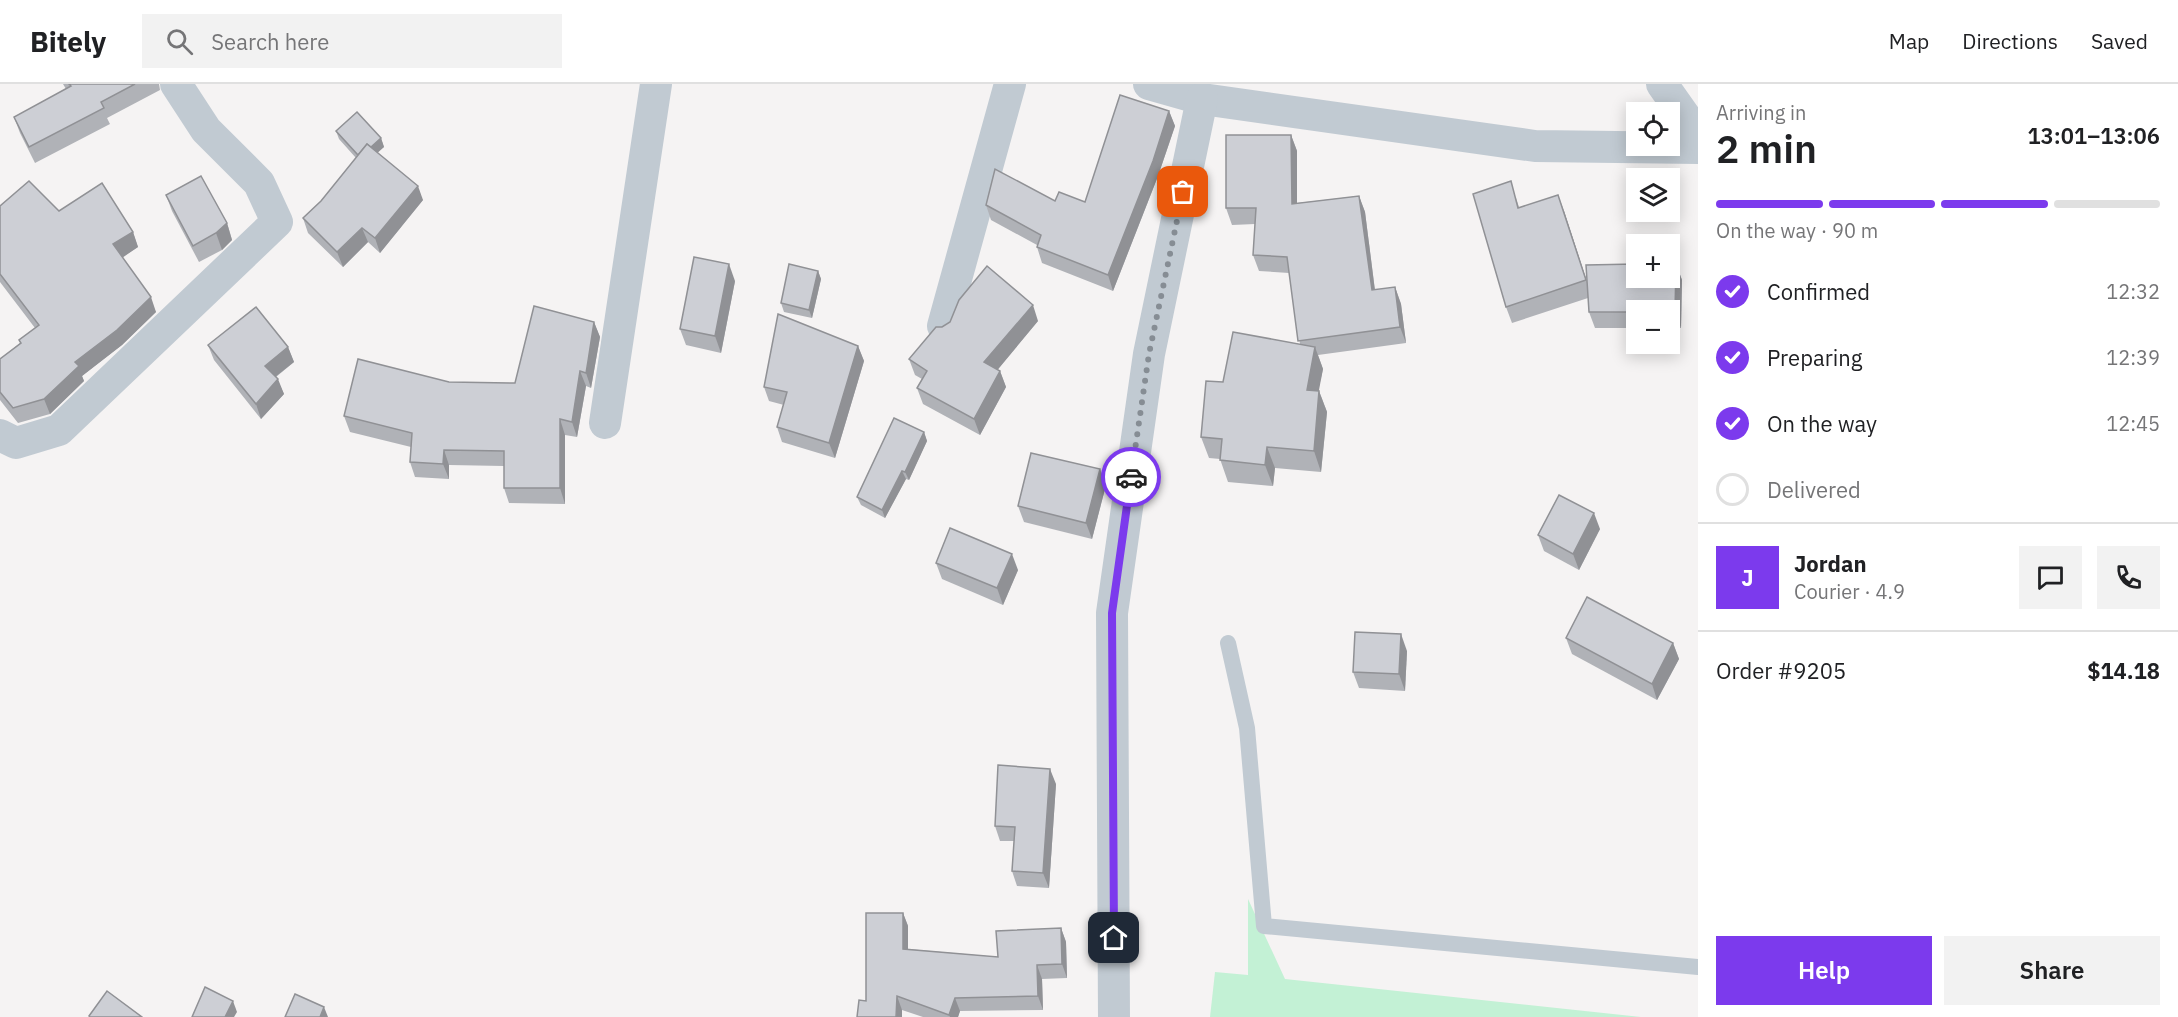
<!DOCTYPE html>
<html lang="en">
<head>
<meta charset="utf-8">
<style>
	:root { --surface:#fff; --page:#f2f2f2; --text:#202124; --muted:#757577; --line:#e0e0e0; --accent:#7c3aed }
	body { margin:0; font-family:"IBM Plex Sans",sans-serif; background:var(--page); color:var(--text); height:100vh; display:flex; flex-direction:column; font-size:22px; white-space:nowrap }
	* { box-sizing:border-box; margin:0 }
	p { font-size:20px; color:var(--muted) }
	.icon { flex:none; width:33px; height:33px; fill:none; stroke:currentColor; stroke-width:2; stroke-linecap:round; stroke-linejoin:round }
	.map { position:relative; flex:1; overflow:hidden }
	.sheet { display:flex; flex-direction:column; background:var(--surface); width:480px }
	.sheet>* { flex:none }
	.tools { position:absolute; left:1626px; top:18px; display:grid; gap:12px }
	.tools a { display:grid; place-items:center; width:54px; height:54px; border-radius:0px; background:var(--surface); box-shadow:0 3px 15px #0003; font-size:30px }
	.pin { position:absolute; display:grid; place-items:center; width:51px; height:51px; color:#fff; margin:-26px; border-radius:12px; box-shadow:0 3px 9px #0006 }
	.courier { position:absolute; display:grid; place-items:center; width:60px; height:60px; margin:-30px; border:4px solid #7c3aed; border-radius:50%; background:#fff; color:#222; box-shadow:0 2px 8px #0007 }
	.summary em { font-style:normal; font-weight:600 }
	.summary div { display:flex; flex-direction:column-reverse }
	.summary { display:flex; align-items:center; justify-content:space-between; height:102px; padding:0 18px }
	h1 { font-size:39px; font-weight:600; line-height:45px }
	.bar { display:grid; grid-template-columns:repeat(4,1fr); gap:9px 6px; align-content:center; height:72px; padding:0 18px }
	.bar i { height:8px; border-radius:4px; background:var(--line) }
	.bar .current { background:var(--accent) }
	.bar p { grid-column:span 4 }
	.line { display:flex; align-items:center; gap:15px; padding:0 18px; border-top:2px solid var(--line) }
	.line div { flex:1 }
	.round { display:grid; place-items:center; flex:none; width:63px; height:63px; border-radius:0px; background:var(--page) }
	ol { padding:0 18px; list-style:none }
	li { display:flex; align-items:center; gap:18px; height:66px }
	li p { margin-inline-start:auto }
	li .icon { padding:6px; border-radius:50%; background:var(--accent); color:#fff; stroke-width:4 }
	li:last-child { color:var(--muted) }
	li i { width:33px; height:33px; border:3px solid var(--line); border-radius:50% }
	.action { display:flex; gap:12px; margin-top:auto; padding:12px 18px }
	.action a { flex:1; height:69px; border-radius:0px; background:var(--accent); color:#fff; font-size:24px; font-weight:600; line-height:69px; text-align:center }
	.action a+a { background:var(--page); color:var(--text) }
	header { display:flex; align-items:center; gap:36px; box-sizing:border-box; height:84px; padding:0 30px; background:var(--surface); border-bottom:2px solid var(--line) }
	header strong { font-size:28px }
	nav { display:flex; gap:33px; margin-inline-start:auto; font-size:21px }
	.search { width:420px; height:54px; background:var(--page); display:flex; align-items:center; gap:15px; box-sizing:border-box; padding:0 21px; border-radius:0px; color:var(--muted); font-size:22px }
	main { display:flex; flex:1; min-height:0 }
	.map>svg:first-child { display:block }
	.green { fill:#c3f1d5 }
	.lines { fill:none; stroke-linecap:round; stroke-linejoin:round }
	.lane { stroke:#c1cad2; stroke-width:16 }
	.street { stroke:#c1cad2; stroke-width:32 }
	.wall { fill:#b0b2b7 }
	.shaded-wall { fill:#909195 }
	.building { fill:#cdcfd5; stroke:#909195; stroke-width:1.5 }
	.done { stroke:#868d94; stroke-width:6; stroke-dasharray:0 10.8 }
	.route { stroke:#7c3aed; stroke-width:8 }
</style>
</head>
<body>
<header>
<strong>Bitely</strong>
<div class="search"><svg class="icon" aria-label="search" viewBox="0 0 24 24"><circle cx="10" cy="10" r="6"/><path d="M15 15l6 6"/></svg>Search here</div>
<nav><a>Map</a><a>Directions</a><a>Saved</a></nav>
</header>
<main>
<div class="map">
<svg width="1698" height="933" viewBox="0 0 1698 933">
	<rect width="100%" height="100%" fill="#f5f3f3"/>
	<polygon class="green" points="1248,815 1285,895 1641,933 1210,933 1215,888 1248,891"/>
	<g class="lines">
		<polyline class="lane" points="1228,559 1247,644 1264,842 1698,883"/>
		<g class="street">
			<polyline points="1149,0 1202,15 1535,62 1698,64"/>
			<polyline points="1662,0 1698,51"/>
			<polyline points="943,242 1010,0"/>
			<polyline points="605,339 656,0"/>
			<polyline points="0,351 16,359 59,346 277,138 259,99 206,46 176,0"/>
			<polyline points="1114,933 1112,529 1149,270 1202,15"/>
		</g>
	</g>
	<g class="wall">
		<polygon points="63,0 159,0 160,6 107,34 110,40 35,79 20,49 14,33 66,5"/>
		<polygon points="1169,27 1175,42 1158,92 1113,207 1042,179 1037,163 1037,161 991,136 986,121 1055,117 1085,118"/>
		<polygon points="336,47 381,54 384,63 377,68 423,116 380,169 368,158 343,183 308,149 303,134 321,117 356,74 339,55"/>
		<polygon points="1291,51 1297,67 1297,119 1359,112 1365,128 1375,206 1395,203 1401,220 1406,259 1318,271 1323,285 1318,307 1319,307 1327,328 1321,388 1275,384 1273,402 1228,398 1220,375 1209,374 1201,353 1223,298 1300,260 1289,189 1259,187 1253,171 1255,140 1232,141 1226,124"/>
		<polygon points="166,111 227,139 232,156 222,166 199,178 172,127"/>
		<polygon points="1516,114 1519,123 1564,127 1587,198 1676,180 1682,196 1681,244 1670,244 1670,226 1636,226 1636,244 1595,244 1589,228 1588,214 1512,239 1506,223"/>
		<polygon points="0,122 59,127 133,148 138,163 122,173 156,228 122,261 82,292 84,297 50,330 18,339 0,316 0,275 20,259 19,256 35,244 0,198"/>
		<polygon points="818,187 821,195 812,234 784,228 781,219"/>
		<polygon points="735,197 721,269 686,261 680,245"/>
		<polygon points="1038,237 997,286 1000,287 1006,303 980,351 923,320 917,304 922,295 915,291 909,275"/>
		<polygon points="594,238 600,253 591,304 586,302 577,353 565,351 565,420 509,419 504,404 504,382 449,381 449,395 415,393 410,378 411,363 350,348 344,332 515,299"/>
		<polygon points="208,261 288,263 294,278 276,293 284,310 261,335 214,276"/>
		<polygon points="858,262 864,277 835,374 782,358 777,343 784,321 769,317 764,303"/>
		<polygon points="924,348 927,357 909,396 906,395 885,434 861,421 857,413"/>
		<polygon points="1100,385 1106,401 1092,455 1024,438 1018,422"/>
		<polygon points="1600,445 1579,486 1544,467 1538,451"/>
		<polygon points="936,479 1018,486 1003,521 942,495"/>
		<polygon points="1566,554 1673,559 1679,575 1657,616 1572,570"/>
		<polygon points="1407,567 1405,607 1359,604 1353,588"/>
		<polygon points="1056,700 1049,804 1017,802 1012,787 1014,757 1000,757 995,742"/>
		<polygon points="903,829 908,842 908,865 998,873 1061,844 1066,858 1067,894 1042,895 1043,926 960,927 958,933 923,933 902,926 866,917"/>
	</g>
	<g class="shaded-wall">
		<polygon points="1169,27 1175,42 1158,92 1113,207 1108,191"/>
		<polygon points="1291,51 1297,67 1297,136 1292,120"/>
		<polygon points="381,54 384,63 363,82 360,73"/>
		<polygon points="418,102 423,116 380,169 375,154"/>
		<polygon points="1558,111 1564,127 1592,213 1586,196"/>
		<polygon points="1359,112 1365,128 1377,223 1372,206"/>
		<polygon points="227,139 232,156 222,166 216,149"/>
		<polygon points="362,144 368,158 343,183 337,168"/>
		<polygon points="133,148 138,163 119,176 113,160"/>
		<polygon points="729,180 735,197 721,269 715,252"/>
		<polygon points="1676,180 1682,196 1681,244 1675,228"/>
		<polygon points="818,187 821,195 812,234 809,226"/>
		<polygon points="1395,203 1401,220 1406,259 1400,243"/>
		<polygon points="151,213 156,228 122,261 82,292 84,297 50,330 44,315 75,278"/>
		<polygon points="1033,221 1038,237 990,295 984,278"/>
		<polygon points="594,238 600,253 591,304 586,289"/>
		<polygon points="858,262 864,277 835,374 829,359"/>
		<polygon points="288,263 294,278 270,297 265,282"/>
		<polygon points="1315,263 1323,285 1315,327 1307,306"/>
		<polygon points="580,287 586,302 577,353 572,338"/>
		<polygon points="1000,287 1006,303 980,351 974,335"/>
		<polygon points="278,295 284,310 261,335 256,320"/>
		<polygon points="1319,307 1327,328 1321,388 1314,367"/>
		<polygon points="560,335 565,351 565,420 560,404"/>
		<polygon points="924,348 927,357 909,396 905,388"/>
		<polygon points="1267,363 1275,384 1273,402 1265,381"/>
		<polygon points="444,366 449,381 449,395 443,380"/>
		<polygon points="1100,385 1106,401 1092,455 1086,439"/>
		<polygon points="902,387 906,395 885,434 882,426"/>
		<polygon points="1594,429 1600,445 1579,486 1573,470"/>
		<polygon points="1012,470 1018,486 1003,521 997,504"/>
		<polygon points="1401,550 1407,567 1405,607 1399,590"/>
		<polygon points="1673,559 1679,575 1657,616 1652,600"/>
		<polygon points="1050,685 1056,700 1049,804 1043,789"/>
		<polygon points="903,829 908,842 908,878 903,865"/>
		<polygon points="1061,844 1066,858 1067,894 1062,880"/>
		<polygon points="1037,881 1042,895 1043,926 1038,912"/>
		<polygon points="897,912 902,926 902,933 896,933"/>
		<polygon points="955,914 960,927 958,933 950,933 949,931"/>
		<polygon points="233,917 237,928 234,933 225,933"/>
		<polygon points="324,923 328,933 320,933"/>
	</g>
	<g class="building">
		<polygon points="69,0 135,0 101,18 104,24 29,63 14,33 71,2"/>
		<polygon points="1120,11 1169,27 1153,77 1108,191 1037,163 1041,151 986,121 995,85 1055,117 1059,108 1085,118"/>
		<polygon points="357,28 381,54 371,63 367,60 358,71 336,47"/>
		<polygon points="1226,51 1291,51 1292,120 1359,112 1372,206 1395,203 1400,243 1298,257 1287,173 1253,171 1256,124 1226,124"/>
		<polygon points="367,60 418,102 375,154 362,144 337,168 303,134 321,117"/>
		<polygon points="201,92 227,139 216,149 193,162 166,111"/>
		<polygon points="29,97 59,127 102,99 133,148 113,160 151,213 117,246 75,278 79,282 44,315 13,324 0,308 0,275 21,259 19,256 39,241 0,190 0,122"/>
		<polygon points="1511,97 1518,124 1558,111 1586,196 1506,223 1473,110"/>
		<polygon points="694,173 729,180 715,252 680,245"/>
		<polygon points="789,180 818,187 809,226 781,219"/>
		<polygon points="1636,180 1636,194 1670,194 1670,180 1676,180 1675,228 1670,228 1670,226 1636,226 1636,228 1589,228 1586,181"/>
		<polygon points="987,182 1033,221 984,278 1000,287 974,335 917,304 927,287 909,275 936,243 942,243 950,238 959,216"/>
		<polygon points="534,222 594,238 588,277 586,289 580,287 572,338 560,335 560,404 504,404 504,367 444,366 443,380 410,378 412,349 344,332 358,275 449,298 515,299"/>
		<polygon points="256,223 288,263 265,282 278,295 256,320 208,261"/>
		<polygon points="778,230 858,262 829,359 777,343 787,308 764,303"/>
		<polygon points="1233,248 1315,263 1307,306 1319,307 1314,367 1267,363 1265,381 1220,376 1222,355 1201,353 1206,297 1223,298"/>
		<polygon points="894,334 924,348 905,388 902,387 882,426 857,413"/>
		<polygon points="1031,369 1100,385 1086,439 1018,422"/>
		<polygon points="1559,411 1594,429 1573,470 1538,451"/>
		<polygon points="950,444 1012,470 997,504 936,479"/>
		<polygon points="1587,513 1673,559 1652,600 1566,554"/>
		<polygon points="1355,548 1401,550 1399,590 1353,588"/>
		<polygon points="998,681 1050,685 1043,789 1012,787 1015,743 995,742"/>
		<polygon points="866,829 903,829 903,865 998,873 996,847 1061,844 1062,880 1037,881 1038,912 955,914 949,931 897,912 896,933 857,933 859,916 866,917"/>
		<polygon points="205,903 233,917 225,933 192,933"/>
		<polygon points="107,907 142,933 90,933 89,932"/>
		<polygon points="295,910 324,923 320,933 285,933"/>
	</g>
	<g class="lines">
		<polyline class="done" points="1131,393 1149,270 1183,108"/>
		<polyline class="route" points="1114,854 1112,529 1131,393"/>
	</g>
</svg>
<div class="tools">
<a><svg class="icon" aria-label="locate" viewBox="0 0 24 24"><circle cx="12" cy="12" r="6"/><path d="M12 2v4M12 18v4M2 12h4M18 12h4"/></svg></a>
<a><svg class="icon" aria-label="layers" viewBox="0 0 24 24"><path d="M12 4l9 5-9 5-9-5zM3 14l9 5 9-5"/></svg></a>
<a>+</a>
<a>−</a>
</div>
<div class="pin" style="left:1183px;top:108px;background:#ea580c"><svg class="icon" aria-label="bag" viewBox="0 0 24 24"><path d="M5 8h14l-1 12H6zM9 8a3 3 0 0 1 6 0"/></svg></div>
<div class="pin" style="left:1114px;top:854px;background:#1f2937"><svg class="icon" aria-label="home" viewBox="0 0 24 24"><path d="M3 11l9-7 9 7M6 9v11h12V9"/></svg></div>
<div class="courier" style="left:1131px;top:393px"><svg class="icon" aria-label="car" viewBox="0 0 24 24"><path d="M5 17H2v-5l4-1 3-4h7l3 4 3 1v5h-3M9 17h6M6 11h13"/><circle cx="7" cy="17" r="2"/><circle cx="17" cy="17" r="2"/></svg></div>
</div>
<section class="sheet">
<div class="summary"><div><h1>2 min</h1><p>Arriving in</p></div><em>13:01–13:06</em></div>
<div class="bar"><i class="current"></i><i class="current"></i><i class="current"></i><i></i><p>On the way · 90 m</p></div>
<ol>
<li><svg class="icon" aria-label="check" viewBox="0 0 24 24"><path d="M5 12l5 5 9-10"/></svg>Confirmed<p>12:32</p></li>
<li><svg class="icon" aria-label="check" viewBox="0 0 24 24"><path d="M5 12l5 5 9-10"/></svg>Preparing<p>12:39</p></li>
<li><svg class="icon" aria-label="check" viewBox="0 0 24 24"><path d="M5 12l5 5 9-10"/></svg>On the way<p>12:45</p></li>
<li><i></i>Delivered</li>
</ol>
<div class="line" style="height:108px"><b class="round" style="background:var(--accent);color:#fff">J</b><div><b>Jordan</b><p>Courier · 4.9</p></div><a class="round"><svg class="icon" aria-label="chat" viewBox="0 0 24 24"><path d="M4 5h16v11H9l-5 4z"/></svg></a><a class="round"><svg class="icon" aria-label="phone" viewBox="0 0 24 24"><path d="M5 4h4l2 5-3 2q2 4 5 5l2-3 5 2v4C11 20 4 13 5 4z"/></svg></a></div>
<div class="line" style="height:78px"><div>Order #9205</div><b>$14.18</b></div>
<div class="action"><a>Help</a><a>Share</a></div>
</section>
</main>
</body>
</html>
